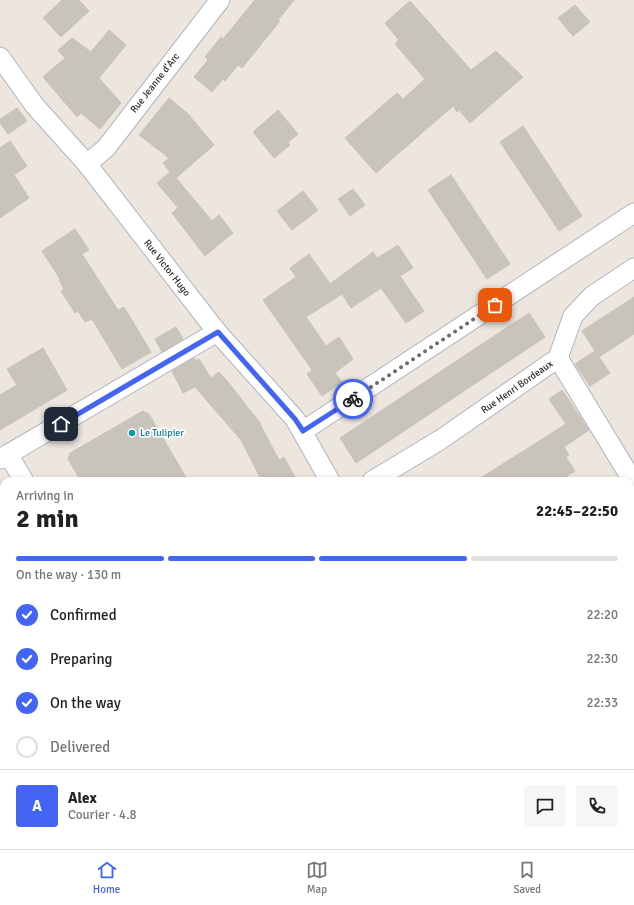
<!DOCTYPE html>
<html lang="en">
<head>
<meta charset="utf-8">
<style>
	:root { --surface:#fff; --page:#f6f6f6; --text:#222; --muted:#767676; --line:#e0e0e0; --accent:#4464f3 }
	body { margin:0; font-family:Signika,sans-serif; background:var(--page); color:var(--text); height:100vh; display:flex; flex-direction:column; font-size:15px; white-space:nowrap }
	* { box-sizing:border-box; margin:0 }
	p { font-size:13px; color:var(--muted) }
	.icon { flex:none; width:22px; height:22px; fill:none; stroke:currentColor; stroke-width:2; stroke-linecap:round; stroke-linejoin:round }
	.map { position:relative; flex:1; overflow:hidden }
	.sheet { position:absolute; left:0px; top:477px; width:634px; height:372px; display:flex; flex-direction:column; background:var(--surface); border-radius:12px 12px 0 0; box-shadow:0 2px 6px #0003 }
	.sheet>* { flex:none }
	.pin { position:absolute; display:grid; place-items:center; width:34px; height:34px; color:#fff; margin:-17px; border-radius:8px; box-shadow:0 2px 6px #0006 }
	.courier { position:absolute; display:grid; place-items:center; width:40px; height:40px; margin:-20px; border:3px solid #4464f3; border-radius:50%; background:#fff; color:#222; box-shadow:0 1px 5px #0007 }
	.headline em { font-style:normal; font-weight:700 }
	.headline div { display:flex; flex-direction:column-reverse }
	.headline { display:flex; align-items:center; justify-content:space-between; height:68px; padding:0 16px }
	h1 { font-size:26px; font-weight:700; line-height:30px }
	.bar { display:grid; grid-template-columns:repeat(4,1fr); gap:6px 4px; align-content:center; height:48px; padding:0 16px }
	.bar i { height:5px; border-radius:3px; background:var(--line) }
	.bar .on { background:var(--accent) }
	.bar p { grid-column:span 4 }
	.line { display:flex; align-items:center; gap:10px; padding:0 16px; border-top:1px solid var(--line) }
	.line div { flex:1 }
	.round { display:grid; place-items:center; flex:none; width:42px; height:42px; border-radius:4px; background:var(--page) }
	ol { padding:0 16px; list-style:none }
	li { display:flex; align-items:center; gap:12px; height:44px }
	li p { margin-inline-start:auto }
	li .icon { padding:4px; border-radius:50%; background:var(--accent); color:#fff; stroke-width:4 }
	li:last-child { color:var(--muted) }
	li i { width:22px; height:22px; border:2px solid var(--line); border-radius:50% }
	.dock { display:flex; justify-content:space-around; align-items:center; height:56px; border-top:1px solid var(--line); background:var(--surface); font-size:11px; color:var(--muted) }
	.dock a { display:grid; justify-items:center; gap:2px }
	.dock .on { color:var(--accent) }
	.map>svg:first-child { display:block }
	.building { fill:#c8c4bc; stroke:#c8c2b7 }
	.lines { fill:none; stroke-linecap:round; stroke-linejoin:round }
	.minor-casing { stroke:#b1b4be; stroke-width:21 }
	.minor { stroke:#fff; stroke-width:19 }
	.done { stroke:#6f6c6a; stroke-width:4; stroke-dasharray:0 7.2 }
	.route { stroke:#4464f3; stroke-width:5 }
	.culture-dot { fill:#0f9aa8; stroke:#fff; stroke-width:1.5 }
	.labels { text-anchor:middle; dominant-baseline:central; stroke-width:3.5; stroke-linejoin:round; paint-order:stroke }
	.street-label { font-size:10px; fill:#2b2b2b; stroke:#fff }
	.culture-label { font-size:10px; fill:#0d838f; stroke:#fff; text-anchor:start }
</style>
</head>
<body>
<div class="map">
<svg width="634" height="849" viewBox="0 0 634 849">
	<rect width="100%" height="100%" fill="#ece6de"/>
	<g class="building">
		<polygon points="62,0 79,0 89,11 61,37 43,18"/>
		<polygon points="255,0 294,0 278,20 280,21 242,68 238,65 225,81 223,79 212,92 194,77 208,60 205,57 221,37 223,39"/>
		<polygon points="410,1 471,70 496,51 523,77 470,123 459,110 457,112 453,106 376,173 345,138 397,93 403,99 425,79 395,44 399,40 385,23"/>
		<polygon points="575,5 590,22 573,36 558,18"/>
		<polygon points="109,30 126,45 99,78 121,103 100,129 81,113 77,117 43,77 65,58 58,50 72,38 91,52"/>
		<polygon points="169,98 188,114 214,145 176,178 212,221 219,215 233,233 205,256 172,213 178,208 157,183 170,172 163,163 169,158 139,135"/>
		<polygon points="17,108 27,121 8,134 0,123 0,119"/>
		<polygon points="278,110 298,134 288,142 290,145 274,158 253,132"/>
		<polygon points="523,126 582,216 559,231 500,142"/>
		<polygon points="10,141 27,166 14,175 29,198 0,218 0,148"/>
		<polygon points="451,175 510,264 487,279 428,190"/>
		<polygon points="353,189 365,205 350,216 338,199"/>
		<polygon points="303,191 318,210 292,230 277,211"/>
		<polygon points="75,229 89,250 82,254 118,310 124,307 151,352 122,369 92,319 85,322 78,311 75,313 61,291 64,289 59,280 60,279 42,251"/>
		<polygon points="398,245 413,268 400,276 424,311 406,323 381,288 351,308 342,294 306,317 326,346 339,337 353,359 335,373 342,382 322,396 307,374 312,370 263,300 296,277 290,268 309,254 330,284 373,252 377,258"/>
		<polygon points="634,297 634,334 599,357 610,373 590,386 575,364 595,351 582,331"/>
		<polygon points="529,313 545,337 356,463 340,438"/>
		<polygon points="176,327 183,339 162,352 155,339"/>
		<polygon points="43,348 67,390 0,430 0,395 17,385 7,369"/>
		<polygon points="194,358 196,361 199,359 211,378 219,372 228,382 261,424 260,424 279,460 284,457 297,481 262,481 241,440 195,387 183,393 172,371"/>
		<polygon points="562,390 589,430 564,447 569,455 566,457 575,471 559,481 476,481 566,424 549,399"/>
		<polygon points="143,411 149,414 188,481 81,481 68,459 70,453"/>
	</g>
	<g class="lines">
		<defs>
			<g id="minor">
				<polyline points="0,57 35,106 87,164 217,332 295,419 330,481"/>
				<polyline points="87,164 106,148 220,0"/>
				<polyline points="558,358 634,483"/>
				<polyline points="303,431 634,213"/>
				<polyline points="8,454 24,481"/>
				<polyline points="0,459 217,332"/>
				<polyline points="372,481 440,440 558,358 573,316 592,296 634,268"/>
				<polyline points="630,596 634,593"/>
				<polyline points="0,659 4,656"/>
				<polyline points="630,762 634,760"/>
				<polyline points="541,845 544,849"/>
				<polyline points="514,849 520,845"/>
			</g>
		</defs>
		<use href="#minor" class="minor-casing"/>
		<use href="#minor" class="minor"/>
	</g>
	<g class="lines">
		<polyline class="done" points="353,399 495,305"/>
		<polyline class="route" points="61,424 218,332 295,419 303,431 353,399"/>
	</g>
	<circle class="culture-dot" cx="132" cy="433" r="4"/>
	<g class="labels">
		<g class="street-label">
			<text transform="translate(155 83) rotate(-52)">Rue Jeanne d'Arc</text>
			<text transform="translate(167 268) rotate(52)">Rue Victor Hugo</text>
			<text transform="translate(517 387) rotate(-35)">Rue Henri Bordeaux</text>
		</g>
		<g class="culture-label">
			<text x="140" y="433">Le Tulipier</text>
		</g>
	</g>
</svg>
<div class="pin" style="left:495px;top:305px;background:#ea580c"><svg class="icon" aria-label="bag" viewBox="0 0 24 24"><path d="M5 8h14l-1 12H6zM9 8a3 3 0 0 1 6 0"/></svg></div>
<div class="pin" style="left:61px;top:424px;background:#1f2937"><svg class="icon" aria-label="home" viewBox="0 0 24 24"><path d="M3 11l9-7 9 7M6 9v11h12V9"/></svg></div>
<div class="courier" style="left:353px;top:399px"><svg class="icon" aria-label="bike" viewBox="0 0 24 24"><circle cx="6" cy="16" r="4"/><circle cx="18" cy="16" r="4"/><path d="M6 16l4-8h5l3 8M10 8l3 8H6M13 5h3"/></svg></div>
<section class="sheet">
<div class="headline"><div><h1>2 min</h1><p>Arriving in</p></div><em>22:45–22:50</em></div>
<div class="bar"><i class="on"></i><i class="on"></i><i class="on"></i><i></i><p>On the way · 130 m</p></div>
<ol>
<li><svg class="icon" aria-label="check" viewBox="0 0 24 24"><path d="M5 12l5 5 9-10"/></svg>Confirmed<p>22:20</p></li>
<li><svg class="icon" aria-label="check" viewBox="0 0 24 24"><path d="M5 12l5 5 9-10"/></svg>Preparing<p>22:30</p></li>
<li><svg class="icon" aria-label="check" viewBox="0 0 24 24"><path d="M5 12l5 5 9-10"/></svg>On the way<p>22:33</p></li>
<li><i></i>Delivered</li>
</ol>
<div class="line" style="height:72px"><b class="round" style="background:var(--accent);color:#fff">A</b><div><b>Alex</b><p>Courier · 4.8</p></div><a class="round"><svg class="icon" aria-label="chat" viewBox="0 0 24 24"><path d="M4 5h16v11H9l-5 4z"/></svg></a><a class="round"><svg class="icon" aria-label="phone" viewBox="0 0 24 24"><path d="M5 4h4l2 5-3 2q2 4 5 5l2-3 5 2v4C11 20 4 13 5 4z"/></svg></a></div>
</section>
</div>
<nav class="dock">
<a class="on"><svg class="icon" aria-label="home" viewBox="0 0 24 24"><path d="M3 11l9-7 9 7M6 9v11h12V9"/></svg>Home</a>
<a><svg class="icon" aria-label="map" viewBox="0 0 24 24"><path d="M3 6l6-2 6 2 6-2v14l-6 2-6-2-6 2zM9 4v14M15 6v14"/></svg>Map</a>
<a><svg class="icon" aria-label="saved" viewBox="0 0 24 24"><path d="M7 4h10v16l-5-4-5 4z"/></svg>Saved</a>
</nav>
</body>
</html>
